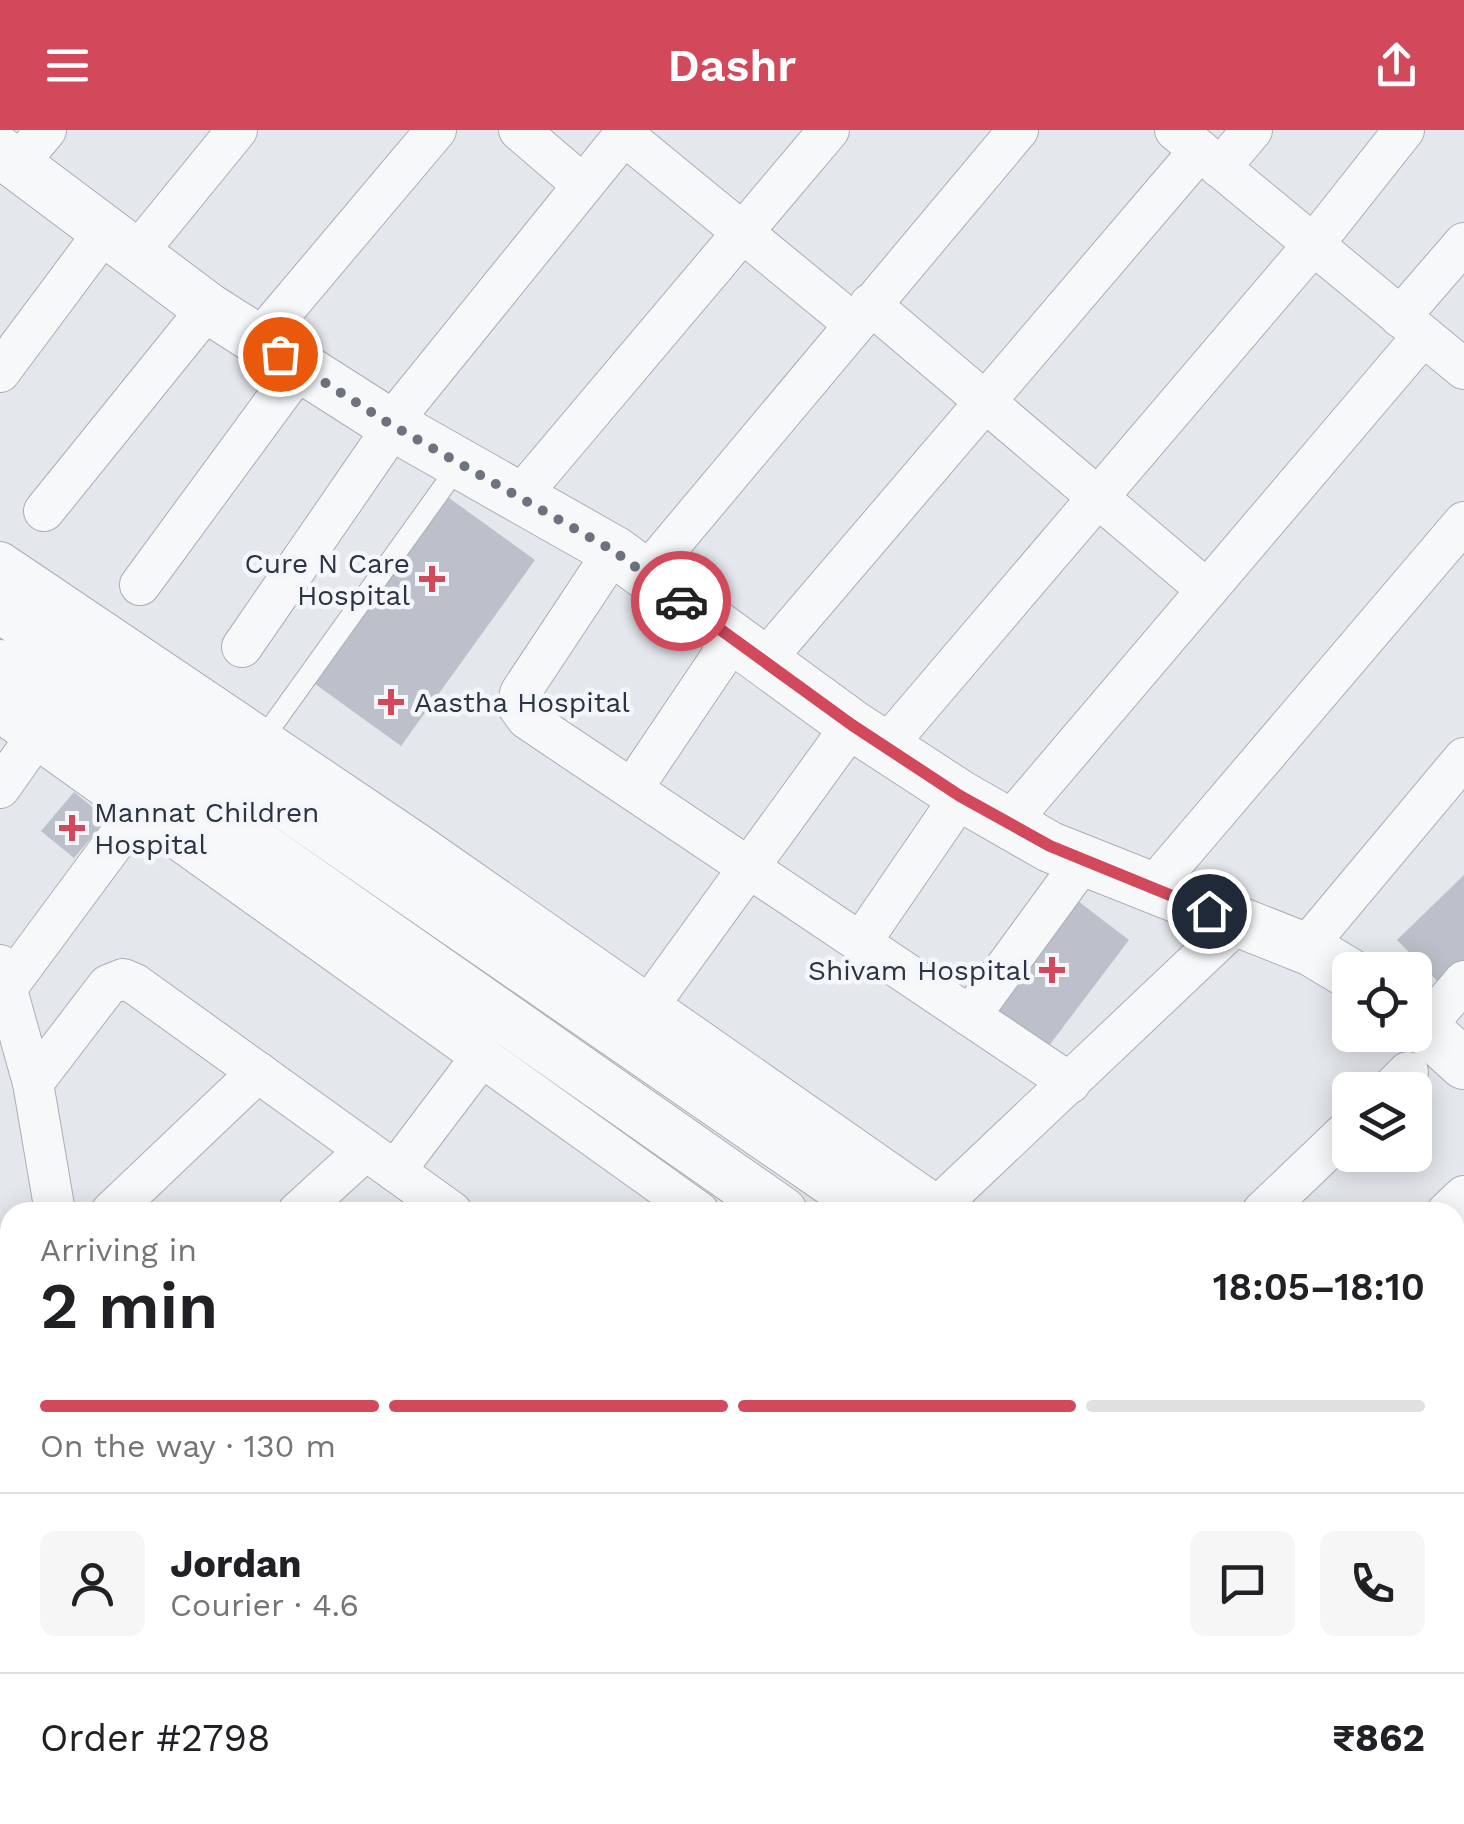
<!DOCTYPE html>
<html lang="en">
<head>
<meta charset="utf-8">
<style>
	:root { --surface:#fff; --page:#f6f6f6; --text:#202124; --muted:#757577; --line:#e0e0e0; --accent:#d1495b }
	body { margin:0; font-family:"Work Sans",sans-serif; background:var(--page); color:var(--text); height:100vh; display:flex; flex-direction:column; font-size:38px; white-space:nowrap }
	* { box-sizing:border-box; margin:0 }
	p { font-size:32px; color:var(--muted) }
	.icon { flex:none; width:55px; height:55px; fill:none; stroke:currentColor; stroke-width:2; stroke-linecap:round; stroke-linejoin:round }
	.map { position:relative; flex:1; overflow:hidden }
	.panel { position:absolute; left:0px; top:1072px; width:1465px; height:622px; display:flex; flex-direction:column; background:var(--surface); border-radius:30px 30px 0 0; box-shadow:0 5px 25px #0003 }
	.panel>* { flex:none }
	.tools { position:absolute; left:1332px; top:822px; display:grid; gap:20px }
	.tools a { display:grid; place-items:center; width:100px; height:100px; border-radius:15px; background:var(--surface); box-shadow:0 5px 25px #0003; font-size:50px }
	.pin { position:absolute; display:grid; place-items:center; width:85px; height:85px; color:#fff; margin:-42px; border:5px solid #fff; border-radius:50%; box-shadow:0 2px 10px #0007 }
	.courier { position:absolute; display:grid; place-items:center; width:100px; height:100px; margin:-50px; border:8px solid #d1495b; border-radius:50%; background:#fff; color:#222; box-shadow:0 2px 12px #0007 }
	.head em { font-style:normal; font-weight:600 }
	.head div { display:flex; flex-direction:column-reverse }
	.head { display:flex; align-items:center; justify-content:space-between; height:170px; padding:0 40px }
	h1 { font-size:65px; font-weight:600; line-height:75px }
	.bar { display:grid; grid-template-columns:repeat(4,1fr); gap:15px 10px; align-content:center; height:120px; padding:0 40px }
	.bar i { height:12px; border-radius:8px; background:var(--line) }
	.bar .current { background:var(--accent) }
	.bar p { grid-column:span 4 }
	.line { display:flex; align-items:center; gap:25px; padding:0 40px; border-top:2px solid var(--line) }
	.line div { flex:1 }
	.round { display:grid; place-items:center; flex:none; width:105px; height:105px; border-radius:15px; background:var(--page) }
	header { display:flex; justify-content:space-between; align-items:center; height:130px; padding:0 40px; background:var(--accent); color:#fff; font-size:45px; font-weight:600 }
	.map>svg:first-child { display:block }
	.building { fill:#bbc0ca }
	.lines { fill:none; stroke-linecap:round; stroke-linejoin:round }
	.service-casing { stroke:#a9aeb7; stroke-width:22 }
	.minor-casing { stroke:#a9aeb7; stroke-width:42 }
	.tertiary-casing { stroke:#a9aeb7; stroke-width:52 }
	.service { stroke:#f7f8fa; stroke-width:20 }
	.minor { stroke:#f7f8fa; stroke-width:40 }
	.tertiary { stroke:#f7f8fa; stroke-width:50 }
	.done { stroke:#6c737f; stroke-width:10; stroke-dasharray:0 18 }
	.route { stroke:#d1495b; stroke-width:12 }
	.poi-dot { fill:#d1495b; stroke:#f4f6f9; stroke-width:4 }
	.labels { text-anchor:middle; dominant-baseline:central; stroke-width:9; stroke-linejoin:round; paint-order:stroke }
	.poi-label { font-size:28px; fill:#2b3445; stroke:#f4f6f9; text-anchor:end }
</style>
</head>
<body>
<header><svg class="icon" aria-label="menu" viewBox="0 0 24 24"><path d="M4 6h16M4 12h16M4 18h16"/></svg>Dashr<svg class="icon" aria-label="share" viewBox="0 0 24 24"><path d="M12 15V3M7 8l5-5 5 5M5 13v7h14v-7"/></svg></header>
<div class="map">
<svg width="1464" height="1694" viewBox="0 0 1464 1694">
	<rect width="100%" height="100%" fill="#e4e7ec"/>
	<g class="building">
		<polygon points="445,365 535,430 401,616 311,551"/>
		<polygon points="74,662 107,689 74,728 41,701"/>
		<polygon points="1464,745 1464,830 1440,854 1397,810"/>
		<polygon points="1074,768 1129,810 1042,925 987,884"/>
		<polygon points="135,1685 209,1685 201,1694 144,1694"/>
	</g>
	<g class="lines">
		<defs>
			<g id="service">
				<polyline points="262,610 459,335"/>
				<polyline points="413,1685 421,1694"/>
				<polyline points="712,1694 721,1685"/>
				<polyline points="1076,1694 1085,1685"/>
				<polyline points="1310,1694 1318,1685"/>
			</g>
			<g id="minor">
				<polyline points="519,0 583,55"/>
				<polyline points="1175,0 1464,239"/>
				<polyline points="624,5 853,193"/>
				<polyline points="17,35 46,0"/>
				<polyline points="1220,38 1252,0"/>
				<polyline points="136,124 237,0"/>
				<polyline points="870,174 1207,460"/>
				<polyline points="1400,187 1464,113"/>
				<polyline points="259,210 436,0"/>
				<polyline points="0,242 105,101"/>
				<polyline points="390,294 628,0"/>
				<polyline points="520,366 829,0"/>
				<polyline points="44,381 208,178"/>
				<polyline points="614,421 520,563 519,578 527,589 1070,953"/>
				<polyline points="0,432 421,716 938,1077"/>
				<polyline points="646,444 1018,0"/>
				<polyline points="140,455 300,237"/>
				<polyline points="242,517 394,296"/>
				<polyline points="763,532 1200,20"/>
				<polyline points="0,582 699,1082"/>
				<polyline points="886,616 1313,115 1404,0"/>
				<polyline points="0,658 36,607"/>
				<polyline points="632,659 733,509"/>
				<polyline points="1008,694 1423,206"/>
				<polyline points="1152,758 1464,392"/>
				<polyline points="861,812 961,666"/>
				<polyline points="1305,818 1464,628"/>
				<polyline points="0,835 33,953 55,1082"/>
				<polyline points="0,867 139,679"/>
				<polyline points="970,886 1084,730"/>
				<polyline points="636,893 852,595"/>
				<polyline points="1425,897 1464,851"/>
				<polyline points="33,953 108,855 123,849 135,854 452,1082"/>
				<polyline points="1390,960 1408,942"/>
				<polyline points="395,1041 482,926"/>
				<polyline points="111,1082 258,942"/>
				<polyline points="298,1082 366,1020"/>
				<polyline points="932,1082 1237,793"/>
				<polyline points="1262,1082 1350,998"/>
				<polyline points="1447,1082 1464,1066"/>
				<polyline points="0,1211 10,1200"/>
				<polyline points="1455,1271 1464,1262"/>
				<polyline points="0,1411 10,1400"/>
				<polyline points="0,1449 10,1459"/>
				<polyline points="1455,1457 1464,1448"/>
				<polyline points="1455,1610 1464,1619"/>
				<polyline points="0,1642 10,1652"/>
				<polyline points="45,1685 54,1694"/>
				<polyline points="239,1685 247,1694"/>
				<polyline points="1340,1685 1349,1694"/>
				<polyline points="305,1694 314,1685"/>
			</g>
			<g id="tertiary">
				<polyline points="0,22 208,178 390,294 614,421 852,595 961,666 1050,717 1312,821 1350,844"/>
				<polyline points="0,477 877,1082"/>
				<polyline points="0,535 782,1082"/>
				<polyline points="1415,889 1464,934"/>
				<polyline points="1455,1680 1464,1690"/>
				<polyline points="1402,1685 1411,1694"/>
			</g>
		</defs>
		<use href="#service" class="service-casing"/>
		<use href="#minor" class="minor-casing"/>
		<use href="#tertiary" class="tertiary-casing"/>
		<use href="#service" class="service"/>
		<use href="#minor" class="minor"/>
		<use href="#tertiary" class="tertiary"/>
	</g>
	<g class="lines">
		<polyline class="done" points="280,224 390,294 614,421 681,471"/>
		<polyline class="route" points="681,471 852,595 960,666 1050,716 1209,781"/>
	</g>
	<g class="poi-dot">
		<path d="M427 434h10v10h10v10h-10v10h-10v-10h-10v-10h10z"/>
		<path d="M386 557h10v10h10v10h-10v10h-10v-10h-10v-10h10z"/>
		<path d="M67 683h10v10h10v10h-10v10h-10v-10h-10v-10h10z"/>
		<path d="M1047 825h10v10h10v10h-10v10h-10v-10h-10v-10h10z"/>
	</g>
	<g class="labels">
		<g class="poi-label">
			<text x="410" y="433">Cure N Care<tspan x="410" dy="32">Hospital</tspan></text>
			<text x="414" y="572" text-anchor="start">Aastha Hospital</text>
			<text x="94" y="682" text-anchor="start">Mannat Children<tspan x="94" dy="32">Hospital</tspan></text>
			<text x="1030" y="840">Shivam Hospital</text>
		</g>
	</g>
</svg>
<div class="tools">
<a><svg class="icon" aria-label="locate" viewBox="0 0 24 24"><circle cx="12" cy="12" r="6"/><path d="M12 2v4M12 18v4M2 12h4M18 12h4"/></svg></a>
<a><svg class="icon" aria-label="layers" viewBox="0 0 24 24"><path d="M12 4l9 5-9 5-9-5zM3 14l9 5 9-5"/></svg></a>
</div>
<div class="pin" style="left:280px;top:224px;background:#ea580c"><svg class="icon" aria-label="bag" viewBox="0 0 24 24"><path d="M5 8h14l-1 12H6zM9 8a3 3 0 0 1 6 0"/></svg></div>
<div class="pin" style="left:1209px;top:781px;background:#1f2937"><svg class="icon" aria-label="home" viewBox="0 0 24 24"><path d="M3 11l9-7 9 7M6 9v11h12V9"/></svg></div>
<div class="courier" style="left:681px;top:471px"><svg class="icon" aria-label="car" viewBox="0 0 24 24"><path d="M5 17H2v-5l4-1 3-4h7l3 4 3 1v5h-3M9 17h6M6 11h13"/><circle cx="7" cy="17" r="2"/><circle cx="17" cy="17" r="2"/></svg></div>
<section class="panel">
<div class="head"><div><h1>2 min</h1><p>Arriving in</p></div><em>18:05–18:10</em></div>
<div class="bar"><i class="current"></i><i class="current"></i><i class="current"></i><i></i><p>On the way · 130 m</p></div>
<div class="line" style="height:180px"><a class="round"><svg class="icon" aria-label="person" viewBox="0 0 24 24"><circle cx="12" cy="8" r="4"/><path d="M4 21q1-7 8-7t8 7"/></svg></a><div><b>Jordan</b><p>Courier · 4.6</p></div><a class="round"><svg class="icon" aria-label="chat" viewBox="0 0 24 24"><path d="M4 5h16v11H9l-5 4z"/></svg></a><a class="round"><svg class="icon" aria-label="phone" viewBox="0 0 24 24"><path d="M5 4h4l2 5-3 2q2 4 5 5l2-3 5 2v4C11 20 4 13 5 4z"/></svg></a></div>
<div class="line" style="height:130px"><div>Order #2798</div><b>₹862</b></div>
</section>
</div>
</body>
</html>
